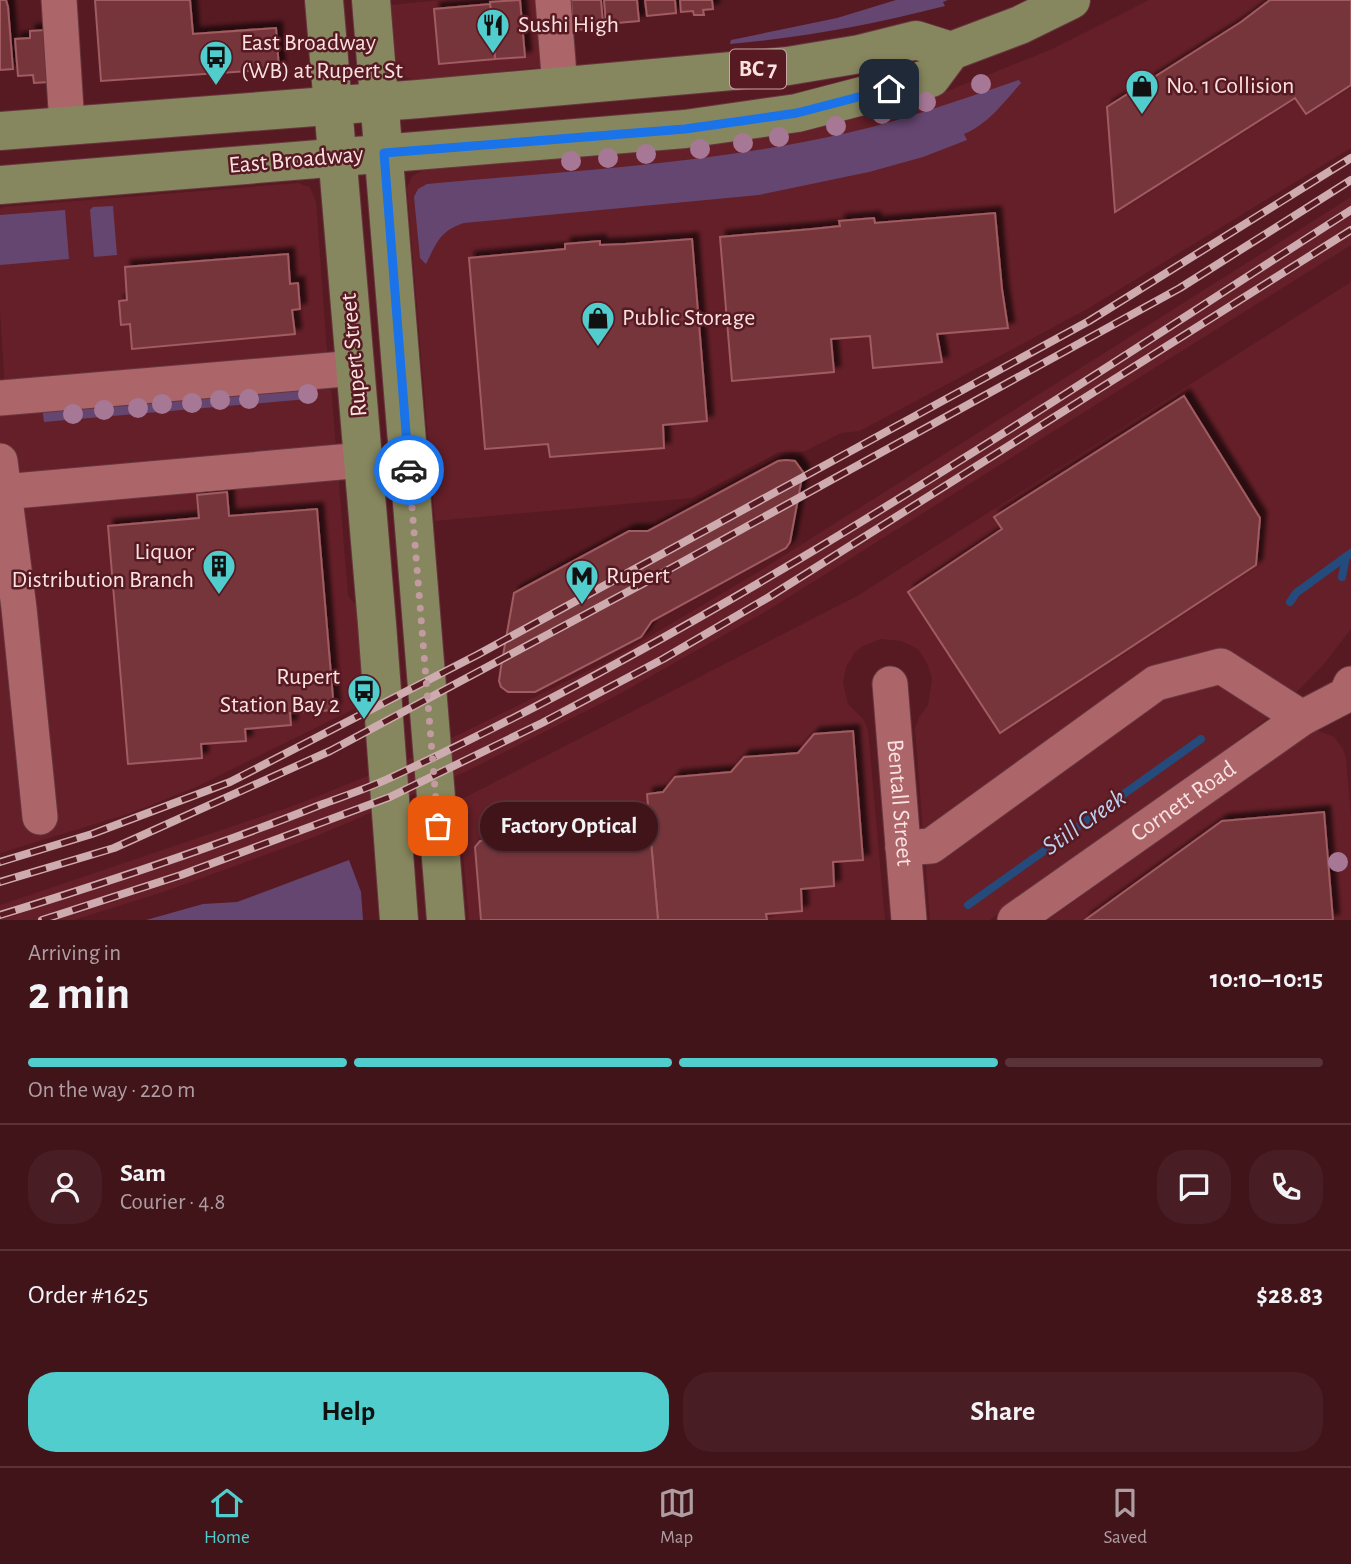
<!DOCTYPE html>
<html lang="en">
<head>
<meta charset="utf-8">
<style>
	:root { --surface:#41141a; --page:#481d23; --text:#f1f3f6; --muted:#ae9ea2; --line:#5a3339; --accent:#52cdce }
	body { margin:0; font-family:"Alegreya Sans",sans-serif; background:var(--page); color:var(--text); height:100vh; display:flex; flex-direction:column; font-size:26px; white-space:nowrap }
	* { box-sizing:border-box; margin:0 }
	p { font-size:23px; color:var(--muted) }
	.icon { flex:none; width:38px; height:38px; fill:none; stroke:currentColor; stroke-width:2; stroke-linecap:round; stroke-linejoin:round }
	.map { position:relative; height:920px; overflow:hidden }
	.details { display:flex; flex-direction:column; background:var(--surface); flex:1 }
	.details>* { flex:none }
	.pin { position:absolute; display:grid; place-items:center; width:60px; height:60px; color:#fff; margin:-30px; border-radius:14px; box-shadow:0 4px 10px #0006 }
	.courier { position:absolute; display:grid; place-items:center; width:70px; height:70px; margin:-35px; border:5px solid #1a73e8; border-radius:50%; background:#fff; color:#222; box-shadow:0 2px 9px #0007 }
	.bubble { position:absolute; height:49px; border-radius:24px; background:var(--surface); box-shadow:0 2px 5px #0004,0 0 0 2px var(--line); font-size:23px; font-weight:600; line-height:49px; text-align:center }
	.overview em { font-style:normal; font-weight:600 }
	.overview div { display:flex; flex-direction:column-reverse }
	.overview { display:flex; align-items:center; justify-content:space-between; height:119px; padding:0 28px }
	h1 { font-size:46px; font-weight:600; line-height:52px }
	.bar { display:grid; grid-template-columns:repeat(4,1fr); gap:10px 7px; align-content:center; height:84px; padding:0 28px }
	.bar i { height:9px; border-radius:5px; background:var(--line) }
	.bar .current { background:var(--accent) }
	.bar p { grid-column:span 4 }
	.line { display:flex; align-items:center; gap:18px; padding:0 28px; border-top:2px solid var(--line) }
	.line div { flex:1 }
	.round { display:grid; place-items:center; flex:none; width:74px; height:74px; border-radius:28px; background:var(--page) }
	.action { display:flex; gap:14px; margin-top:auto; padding:14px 28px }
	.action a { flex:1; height:80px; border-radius:28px; background:var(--accent); color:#111; font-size:28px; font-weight:600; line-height:80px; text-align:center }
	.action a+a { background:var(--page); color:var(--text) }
	.tab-bar { display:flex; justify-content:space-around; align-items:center; height:98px; border-top:2px solid var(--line); background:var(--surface); font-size:19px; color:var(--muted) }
	.tab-bar a { display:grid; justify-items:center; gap:4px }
	.tab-bar .current { color:var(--accent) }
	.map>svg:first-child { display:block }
	.built { fill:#651f28 }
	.green { fill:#654670 }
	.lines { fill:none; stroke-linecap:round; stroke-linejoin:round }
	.stream { stroke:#254b7d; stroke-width:8 }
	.building { fill:#75353a; stroke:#a05b60; stroke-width:2; filter:url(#shadow) }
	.minor-casing { stroke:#68363f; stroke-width:37 }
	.major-casing { stroke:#68363f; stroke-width:40 }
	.minor { stroke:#ac666a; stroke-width:35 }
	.major { stroke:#87875f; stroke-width:38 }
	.rail-casing { stroke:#ceabae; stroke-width:8 }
	.rail { stroke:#571a22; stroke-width:5; stroke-dasharray:16; stroke-linecap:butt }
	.tree { fill:#a77896 }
	.done { stroke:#c19b9f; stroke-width:7; stroke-dasharray:0 12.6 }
	.route { stroke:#1a73e8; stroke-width:9 }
	.labels { text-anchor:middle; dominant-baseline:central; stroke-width:5; stroke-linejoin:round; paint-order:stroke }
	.shield { fill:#571a22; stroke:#c9a5a8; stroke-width:2 }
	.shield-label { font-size:23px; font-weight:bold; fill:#fae1e2 }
	.poi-label { font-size:24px; fill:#fae1e2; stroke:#571a22; text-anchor:start }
	.street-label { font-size:24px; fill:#fae1e2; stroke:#571a22 }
	.water-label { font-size:26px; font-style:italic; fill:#bcd2f1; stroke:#571a22 }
</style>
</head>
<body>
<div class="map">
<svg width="1351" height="920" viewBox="0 0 1351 920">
	<defs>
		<filter id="shadow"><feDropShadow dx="6" dy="-6" stdDeviation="2" flood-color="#0009"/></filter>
	</defs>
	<rect width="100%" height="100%" fill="#571a22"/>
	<g class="built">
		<polygon points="440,0 553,0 544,67 416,80 406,77 399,71 396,61 391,5"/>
		<polygon points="1149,0 1351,0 1351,148 1089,308 860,431 841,433 803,452 779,452 692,498 435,521 407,188 412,176 426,169 935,96 1050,50"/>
		<polygon points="298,183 310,187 316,202 328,364 5,391 0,311 0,209 3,207"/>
		<polygon points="1351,197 1351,245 765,612 612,698 465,772 317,836 166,891 74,920 0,920 0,905 301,803 409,759 610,660 758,572"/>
		<polygon points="1351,282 1351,629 1324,664 1280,709 1146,809 1036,884 990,920 930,920 915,729 919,717 928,705 932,680 928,665 918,649 901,641 881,639 863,646 855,652 846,667 843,683 848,704 863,719 868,730 885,920 469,920 458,801 857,596"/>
		<polygon points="331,385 348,595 352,601 359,606 370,701 196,787 131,813 0,853 0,410"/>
		<polygon points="1312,731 1319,731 1334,737 1343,749 1346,758 1351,817 1351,920 1048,920"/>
	</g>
	<g class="green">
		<path d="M896 0H948L943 2 945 6C871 25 806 37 730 44L731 40 837 18Z"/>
		<path d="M1019 80 1021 83C1005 101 987 125 964 134L967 140 923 157 869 172 759 195 464 223C440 231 437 242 426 264L420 258 414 197 418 189 427 184C567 171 709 164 847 133 906 120 962 99 1019 80Z"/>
		<polygon points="113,206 117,255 94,257 90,210 93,207"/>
		<polygon points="65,210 69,259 0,265 0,215"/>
		<polygon points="315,386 308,399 44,422 42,407"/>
		<polygon points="349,860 361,892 363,920 146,920 203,904 237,902"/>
	</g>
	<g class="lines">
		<g class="stream">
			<polyline points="1342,577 1346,557"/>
			<polyline points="1290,602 1296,593 1351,553"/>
			<polyline points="968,905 1201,739"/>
		</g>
	</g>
	<g class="building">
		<polygon points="0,0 6,0 8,7 13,69 0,70"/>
		<polygon points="95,0 190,0 193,34 276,28 279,69 101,81"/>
		<polygon points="520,0 525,57 495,59 490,2"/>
		<polygon points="571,0 601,0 603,23 586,25 586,29 575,30 575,26 573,26"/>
		<polygon points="604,0 637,0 639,21 606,24"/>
		<polygon points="645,0 675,0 676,13 647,16"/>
		<polygon points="680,0 712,0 713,9 703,10 704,15 694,15 693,11 681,12"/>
		<polygon points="1270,0 1351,0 1351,85 1306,114 1295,98 1115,212 1107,107 1241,22"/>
		<polygon points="490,4 495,59 439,64 434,9"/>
		<polygon points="45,30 49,82 34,83 33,75 18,76 15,39 30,38 30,31"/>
		<polygon points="995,213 1002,289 1008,328 937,334 942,362 873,368 870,336 831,339 834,372 732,381 720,237 812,229 840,226 839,221 874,218 875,223"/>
		<polygon points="692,239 707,421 663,425 664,448 550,457 548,444 485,449 469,258 565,249 565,244 600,241 600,245 625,244"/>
		<polygon points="288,254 290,284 298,283 300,309 292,310 295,334 132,349 130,324 121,325 119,301 127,300 125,267"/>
		<polygon points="1184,396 1260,518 1256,565 1000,733 908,592 1002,529 994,517"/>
		<polygon points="786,460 795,461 803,472 790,542 786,548 652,621 641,637 535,692 508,692 501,687 499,681 501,667 514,593 629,531 648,531 778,461"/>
		<polygon points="227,492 229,516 317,509 334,710 290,713 291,725 245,729 246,741 201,744 202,758 128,764 108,526 199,518 197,495"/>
		<polygon points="853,731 863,860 833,862 834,886 801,889 802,911 766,914 767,920 658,920 647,794 663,792 675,777 731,772 744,757 798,753 814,734"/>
		<polygon points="1324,812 1333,920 1085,920 1222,821"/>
		<polygon points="649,819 658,920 481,920 475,847 480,841 546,835 546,827"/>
	</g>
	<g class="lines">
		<defs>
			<g id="minor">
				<polyline points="59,0 67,125"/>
				<polyline points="553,0 560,87"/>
				<polyline points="0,398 356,368"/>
				<polyline points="0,461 19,608 40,817"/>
				<polyline points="3,492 363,460"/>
				<path id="s1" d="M890 684 909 920"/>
				<polyline points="903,848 931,846 1156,683 1221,666 1302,718"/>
				<path id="s2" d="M1015 920 1302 718 1346 695 1351 684"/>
			</g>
			<g id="major">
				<polyline points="324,0 377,624 399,920"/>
				<polyline points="371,0 446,920"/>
				<polyline points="0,131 419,99 788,66 860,54 916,40 951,51"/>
				<polyline points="0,185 685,129 797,113 931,78 951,51 1020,25 1071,0"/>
			</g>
		</defs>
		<use href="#minor" class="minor-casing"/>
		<use href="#major" class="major-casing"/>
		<use href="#minor" class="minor"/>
		<use href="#major" class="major"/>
		<defs>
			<g id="rail">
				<polyline points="0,862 92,834 230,782 477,655 1089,321 1351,158"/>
				<polyline points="0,882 114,848 330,751 646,582 1180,288 1351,180"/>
				<path d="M0 915C108 882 215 847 320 805 344 796 369 788 392 777 729 621 1038 410 1351 210"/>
				<polyline points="42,920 181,875 390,797 542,723 663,659 769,597 1351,230"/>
			</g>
		</defs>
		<use href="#rail" class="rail-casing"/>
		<use href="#rail" class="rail"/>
	</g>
	<g class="tree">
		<circle cx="981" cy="84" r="10"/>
		<circle cx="926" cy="102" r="10"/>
		<circle cx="882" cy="114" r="10"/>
		<circle cx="836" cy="126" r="10"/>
		<circle cx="779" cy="137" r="10"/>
		<circle cx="743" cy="143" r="10"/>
		<circle cx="700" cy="149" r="10"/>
		<circle cx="646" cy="154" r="10"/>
		<circle cx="608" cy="158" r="10"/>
		<circle cx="571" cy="161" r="10"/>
		<circle cx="308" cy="394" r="10"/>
		<circle cx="249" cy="399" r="10"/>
		<circle cx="220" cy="400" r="10"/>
		<circle cx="192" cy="403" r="10"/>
		<circle cx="162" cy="404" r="10"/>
		<circle cx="138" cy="408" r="10"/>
		<circle cx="104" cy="410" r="10"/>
		<circle cx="73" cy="414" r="10"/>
		<circle cx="1338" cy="862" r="10"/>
	</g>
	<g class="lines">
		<polyline class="done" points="409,470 438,826"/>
		<polyline class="route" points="409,470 384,153 685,129 797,113 889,89"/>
	</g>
	<defs>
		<symbol id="restaurant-pin" viewBox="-11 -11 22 30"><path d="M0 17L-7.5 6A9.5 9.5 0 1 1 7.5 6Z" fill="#52cdce" stroke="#571a22"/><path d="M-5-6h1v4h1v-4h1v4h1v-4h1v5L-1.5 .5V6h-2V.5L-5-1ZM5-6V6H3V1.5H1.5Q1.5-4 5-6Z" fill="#111"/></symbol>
		<symbol id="bus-pin" viewBox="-11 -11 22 30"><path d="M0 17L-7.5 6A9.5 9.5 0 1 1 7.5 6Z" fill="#52cdce" stroke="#571a22"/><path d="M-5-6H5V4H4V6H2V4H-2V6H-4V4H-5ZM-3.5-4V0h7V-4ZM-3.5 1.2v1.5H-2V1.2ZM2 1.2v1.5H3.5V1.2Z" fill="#111"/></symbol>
		<symbol id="shop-pin" viewBox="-11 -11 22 30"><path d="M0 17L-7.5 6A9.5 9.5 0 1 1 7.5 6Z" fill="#52cdce" stroke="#571a22"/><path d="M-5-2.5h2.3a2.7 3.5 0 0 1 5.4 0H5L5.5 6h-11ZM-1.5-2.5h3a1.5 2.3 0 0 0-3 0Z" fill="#111"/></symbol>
		<symbol id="building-pin" viewBox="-11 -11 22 30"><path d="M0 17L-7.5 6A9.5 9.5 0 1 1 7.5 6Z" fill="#52cdce" stroke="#571a22"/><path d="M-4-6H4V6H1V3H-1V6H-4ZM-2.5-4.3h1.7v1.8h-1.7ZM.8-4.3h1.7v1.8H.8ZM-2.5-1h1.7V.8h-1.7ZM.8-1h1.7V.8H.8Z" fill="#111"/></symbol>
		<symbol id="metro-pin" viewBox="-11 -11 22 30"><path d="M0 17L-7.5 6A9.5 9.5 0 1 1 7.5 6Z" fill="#52cdce" stroke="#571a22"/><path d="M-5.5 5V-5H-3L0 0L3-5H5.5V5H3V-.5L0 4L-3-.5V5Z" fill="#111"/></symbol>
	</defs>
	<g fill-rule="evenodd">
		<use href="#restaurant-pin" x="474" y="6" width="38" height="52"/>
		<use href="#bus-pin" x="197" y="38" width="38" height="52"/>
		<use href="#shop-pin" x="1123" y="67" width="38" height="52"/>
		<use href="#shop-pin" x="579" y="299" width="38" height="52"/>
		<use href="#building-pin" x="200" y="547" width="38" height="52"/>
		<use href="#metro-pin" x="563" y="557" width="38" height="52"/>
		<use href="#bus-pin" x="345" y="672" width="38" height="52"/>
	</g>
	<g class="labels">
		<rect class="shield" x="730" y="49.5" width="56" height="39" rx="5"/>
		<g class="shield-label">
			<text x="758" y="69">BC 7</text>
		</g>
		<g class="poi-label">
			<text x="518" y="25">Sushi High</text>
			<text x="241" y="43">East Broadway<tspan x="241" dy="28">(WB) at Rupert St</tspan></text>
			<text x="1166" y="86">No. 1 Collision</text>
			<text x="622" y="318">Public Storage</text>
			<text x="194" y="552" text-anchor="end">Liquor<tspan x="194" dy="28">Distribution Branch</tspan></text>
			<text x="606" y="576">Rupert</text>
			<text x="340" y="677" text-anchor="end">Rupert<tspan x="340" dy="28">Station Bay 2</tspan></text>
		</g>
		<g class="street-label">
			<text transform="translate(296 160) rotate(-5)">East Broadway</text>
			<text transform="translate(354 355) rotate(-95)">Rupert Street</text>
			<text stroke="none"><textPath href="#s2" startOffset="206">Cornett Road</textPath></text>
			<text stroke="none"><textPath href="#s1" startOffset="119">Bentall Street</textPath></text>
		</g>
		<g class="water-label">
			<text transform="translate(1084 822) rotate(-35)">Still Creek</text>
		</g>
	</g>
</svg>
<div class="pin" style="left:438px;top:826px;background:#ea580c"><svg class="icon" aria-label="bag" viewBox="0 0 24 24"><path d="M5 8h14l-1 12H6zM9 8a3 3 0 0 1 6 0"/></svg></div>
<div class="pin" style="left:889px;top:89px;background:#1f2937"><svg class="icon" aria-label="home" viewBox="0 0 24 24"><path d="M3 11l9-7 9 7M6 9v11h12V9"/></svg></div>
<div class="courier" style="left:409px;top:470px"><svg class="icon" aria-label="car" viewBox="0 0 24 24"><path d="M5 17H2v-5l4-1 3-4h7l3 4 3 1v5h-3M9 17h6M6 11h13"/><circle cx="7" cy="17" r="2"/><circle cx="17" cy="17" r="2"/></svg></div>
<div class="bubble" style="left:480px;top:802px;width:178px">Factory Optical</div>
</div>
<section class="details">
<div class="overview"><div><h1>2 min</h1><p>Arriving in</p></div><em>10:10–10:15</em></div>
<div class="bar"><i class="current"></i><i class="current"></i><i class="current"></i><i></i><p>On the way · 220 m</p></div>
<div class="line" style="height:126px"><a class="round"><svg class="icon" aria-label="person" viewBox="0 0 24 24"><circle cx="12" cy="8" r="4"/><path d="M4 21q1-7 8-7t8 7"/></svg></a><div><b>Sam</b><p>Courier · 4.8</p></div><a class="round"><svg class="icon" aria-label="chat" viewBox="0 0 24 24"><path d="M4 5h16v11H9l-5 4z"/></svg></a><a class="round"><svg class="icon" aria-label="phone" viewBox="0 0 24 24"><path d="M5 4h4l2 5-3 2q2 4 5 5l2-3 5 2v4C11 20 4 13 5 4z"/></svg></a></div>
<div class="line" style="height:91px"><div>Order #1625</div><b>$28.83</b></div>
<div class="action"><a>Help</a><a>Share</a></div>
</section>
<nav class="tab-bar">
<a class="current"><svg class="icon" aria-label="home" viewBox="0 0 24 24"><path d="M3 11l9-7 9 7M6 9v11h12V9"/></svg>Home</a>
<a><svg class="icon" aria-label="map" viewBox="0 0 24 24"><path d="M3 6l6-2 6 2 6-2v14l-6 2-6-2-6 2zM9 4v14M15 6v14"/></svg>Map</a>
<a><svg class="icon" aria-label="saved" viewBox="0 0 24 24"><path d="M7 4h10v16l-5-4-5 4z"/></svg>Saved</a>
</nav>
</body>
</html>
